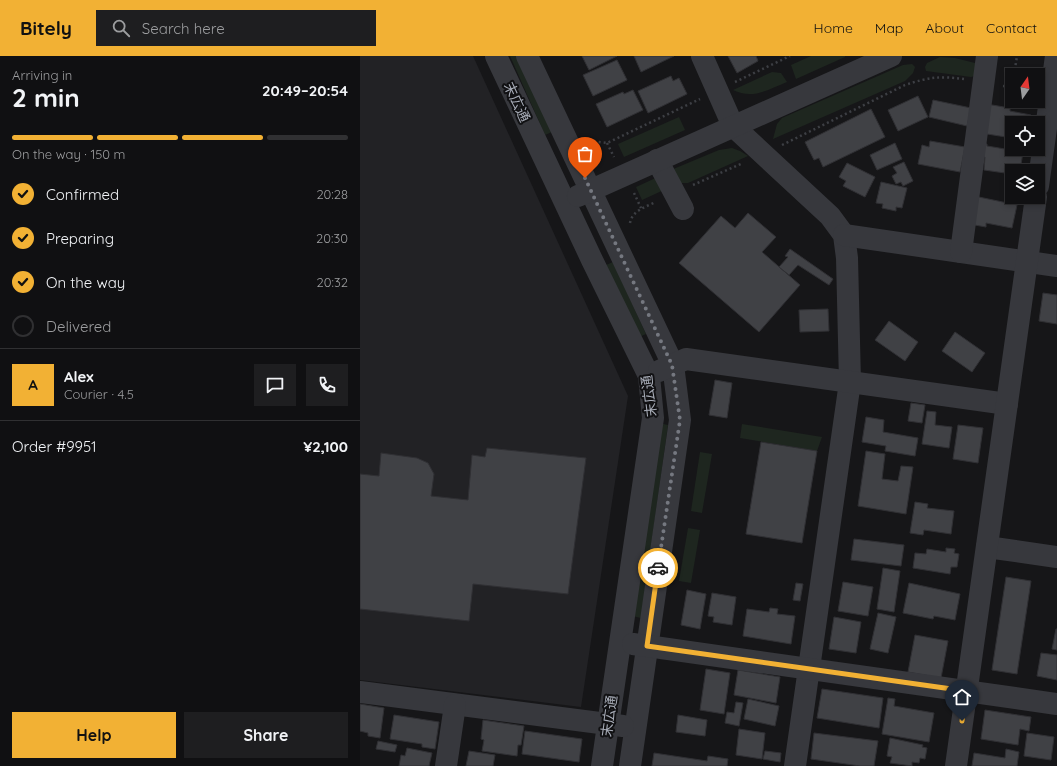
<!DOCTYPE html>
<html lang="en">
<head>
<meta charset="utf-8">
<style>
	:root { --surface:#101012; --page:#1e1e20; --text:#f1f3f6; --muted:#9c9d9f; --line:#303032; --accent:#f2b134 }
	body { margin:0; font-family:Quicksand,"Noto Sans JP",sans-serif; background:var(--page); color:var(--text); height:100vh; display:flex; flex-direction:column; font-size:15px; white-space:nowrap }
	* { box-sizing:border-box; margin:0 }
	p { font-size:13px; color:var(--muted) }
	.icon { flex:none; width:22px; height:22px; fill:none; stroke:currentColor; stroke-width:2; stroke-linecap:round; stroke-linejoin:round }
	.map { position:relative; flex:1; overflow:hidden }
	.panel { display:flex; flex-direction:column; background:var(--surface); width:360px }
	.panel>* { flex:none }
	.needle { width:26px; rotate:14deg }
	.buttons { position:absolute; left:645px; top:12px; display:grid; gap:8px }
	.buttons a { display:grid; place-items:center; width:40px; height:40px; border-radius:0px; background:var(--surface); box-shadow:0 2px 6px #0003,0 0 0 1px var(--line); font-size:20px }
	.pin { position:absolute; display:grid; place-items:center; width:34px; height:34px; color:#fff; margin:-41px -17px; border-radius:50% 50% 50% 0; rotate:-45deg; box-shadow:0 0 4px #0007 }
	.pin .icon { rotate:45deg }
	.courier { position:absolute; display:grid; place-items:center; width:40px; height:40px; margin:-20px; border:3px solid #f2b134; border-radius:50%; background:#fff; color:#222; box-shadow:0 1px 5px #0007 }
	.summary em { font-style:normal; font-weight:800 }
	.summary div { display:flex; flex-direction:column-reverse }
	.summary { display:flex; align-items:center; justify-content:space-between; height:68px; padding:0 12px }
	h1 { font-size:26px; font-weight:800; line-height:30px }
	.bar { display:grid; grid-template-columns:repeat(4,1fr); gap:6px 4px; align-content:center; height:48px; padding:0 12px }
	.bar i { height:5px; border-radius:3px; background:var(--line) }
	.bar .active { background:var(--accent) }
	.bar p { grid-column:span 4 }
	.line { display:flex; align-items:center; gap:10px; padding:0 12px; border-top:1px solid var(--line) }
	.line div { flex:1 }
	.round { display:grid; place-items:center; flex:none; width:42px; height:42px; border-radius:0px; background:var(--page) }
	ol { padding:0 12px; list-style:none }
	li { display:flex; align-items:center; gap:12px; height:44px }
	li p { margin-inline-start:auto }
	li .icon { padding:4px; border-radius:50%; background:var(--accent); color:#111; stroke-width:4 }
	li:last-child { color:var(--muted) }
	li i { width:22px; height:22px; border:2px solid var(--line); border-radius:50% }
	.primary-button { display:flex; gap:8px; margin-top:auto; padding:8px 12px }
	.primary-button a { flex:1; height:46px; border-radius:0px; background:var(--accent); color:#111; font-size:16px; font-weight:800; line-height:46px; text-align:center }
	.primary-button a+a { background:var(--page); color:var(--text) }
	header { display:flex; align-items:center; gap:24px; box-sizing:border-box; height:56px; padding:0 20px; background:var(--accent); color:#111 }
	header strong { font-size:19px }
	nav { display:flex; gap:22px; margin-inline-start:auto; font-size:14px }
	.search { width:280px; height:36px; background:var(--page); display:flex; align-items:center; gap:10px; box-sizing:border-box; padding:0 14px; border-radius:0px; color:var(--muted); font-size:15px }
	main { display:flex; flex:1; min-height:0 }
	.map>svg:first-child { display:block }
	.built { fill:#222225 }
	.green { fill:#1e261f }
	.building { fill:#404145; stroke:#303034 }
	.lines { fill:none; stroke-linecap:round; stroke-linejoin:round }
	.path { stroke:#3d3f44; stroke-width:2.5; stroke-dasharray:2 3; stroke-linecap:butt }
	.minor { stroke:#37383d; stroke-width:22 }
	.done { stroke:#757880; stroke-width:4; stroke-dasharray:0 7.2 }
	.route { stroke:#f2b134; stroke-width:5 }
	.labels { text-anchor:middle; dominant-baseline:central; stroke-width:4; stroke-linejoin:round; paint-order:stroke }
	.street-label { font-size:14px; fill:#a8adb8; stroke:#111113 }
</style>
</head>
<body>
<header>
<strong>Bitely</strong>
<div class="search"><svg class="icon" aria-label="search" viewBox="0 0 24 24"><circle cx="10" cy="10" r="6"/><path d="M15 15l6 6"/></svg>Search here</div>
<nav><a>Home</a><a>Map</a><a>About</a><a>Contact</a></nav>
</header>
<main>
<section class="panel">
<div class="summary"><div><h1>2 min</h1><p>Arriving in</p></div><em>20:49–20:54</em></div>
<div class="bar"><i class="active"></i><i class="active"></i><i class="active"></i><i></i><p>On the way · 150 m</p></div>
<ol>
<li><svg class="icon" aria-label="check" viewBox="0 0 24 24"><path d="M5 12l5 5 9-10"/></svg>Confirmed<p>20:28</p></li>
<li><svg class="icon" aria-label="check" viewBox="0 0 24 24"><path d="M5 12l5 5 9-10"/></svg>Preparing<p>20:30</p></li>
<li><svg class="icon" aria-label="check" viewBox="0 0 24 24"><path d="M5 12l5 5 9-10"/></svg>On the way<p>20:32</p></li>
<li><i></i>Delivered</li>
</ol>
<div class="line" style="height:72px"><b class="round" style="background:var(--accent);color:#111">A</b><div><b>Alex</b><p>Courier · 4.5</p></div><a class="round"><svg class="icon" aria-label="chat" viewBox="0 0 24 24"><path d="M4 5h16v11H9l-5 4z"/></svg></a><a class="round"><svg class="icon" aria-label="phone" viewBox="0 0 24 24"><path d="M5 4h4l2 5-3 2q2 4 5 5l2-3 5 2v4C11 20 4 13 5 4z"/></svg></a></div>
<div class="line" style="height:52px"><div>Order #9951</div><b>¥2,100</b></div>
<div class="primary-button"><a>Help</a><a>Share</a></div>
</section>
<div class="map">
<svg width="697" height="710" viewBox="0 0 697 710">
	<rect width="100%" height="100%" fill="#161618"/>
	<polygon class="built" points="0,0 113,0 268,340 221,651 0,624"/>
	<g class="green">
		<polygon points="150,0 157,0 192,76 185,79"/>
		<polygon points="451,0 485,0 485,1 436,23 431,9"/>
		<polygon points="580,1 595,2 619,8 615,20 611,21 566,15 565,11 567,7"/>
		<polygon points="552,8 555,11 553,17 545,25 413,83 417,68 422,62 543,9"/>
		<path d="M412 16 421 17 427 26C409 33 393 44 373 34Z"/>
		<polygon points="319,61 325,74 264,101 258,88"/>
		<polygon points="372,92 380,95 388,100 328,127 320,127 311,114 359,94"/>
		<polygon points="300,120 306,133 282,144 276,131"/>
		<polygon points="253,206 286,278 279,281 246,209"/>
		<polygon points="299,367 308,369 281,562 272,560"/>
		<polygon points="382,368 462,381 457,395 380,382"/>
		<polygon points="340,396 352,398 342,457 331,455"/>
		<polygon points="328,472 340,474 331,527 319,525"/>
	</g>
	<g class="building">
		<polygon points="222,0 257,0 229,14"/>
		<polygon points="274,0 314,0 281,16"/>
		<polygon points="368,0 396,0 398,5 377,17"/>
		<polygon points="257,4 267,24 233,40 223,19"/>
		<polygon points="311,20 313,25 319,22 327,38 288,57 278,35"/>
		<polygon points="273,34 283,54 247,71 236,48 263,36 264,38"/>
		<polygon points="558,40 568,61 538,75 528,54"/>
		<polygon points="573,44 611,52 607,70 569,61"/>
		<polygon points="626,48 650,52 650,55 671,59 670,67 652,67 652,82 621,77"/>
		<polygon points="511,53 525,81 463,111 459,102 454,104 445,86"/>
		<polygon points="570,85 605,91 600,116 558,108 562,89 569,91"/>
		<polygon points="535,87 542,103 517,114 510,99"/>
		<polygon points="620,87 627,88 627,90 663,96 660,115 652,115 652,118 624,114 625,101 618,100"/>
		<polygon points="544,106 553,125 543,130 541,126 536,128 532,120 537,117 533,111"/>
		<polygon points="487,107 515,121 505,141 483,130 486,125 479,121"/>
		<polygon points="521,126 547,132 542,152 536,151 536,155 522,152 523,148 516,147"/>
		<polygon points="614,140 657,149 652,172 626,167 626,171 609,168"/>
		<polygon points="388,157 416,181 402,196 440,229 399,276 319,207 361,160 375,172"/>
		<polygon points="430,193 473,223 469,229 438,209 429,219 419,211 428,201 425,200"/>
		<polygon points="683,237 697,239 697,268 679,265"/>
		<polygon points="468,253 469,275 440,276 439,254"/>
		<polygon points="529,265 558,286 545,305 515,284"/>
		<polygon points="595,276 625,297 612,316 582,295"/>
		<polygon points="355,324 372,327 367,362 349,359"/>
		<polygon points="551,347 565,349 562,367 548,365"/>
		<polygon points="567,355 576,356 575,369 592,371 589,392 562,388"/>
		<polygon points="506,361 524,364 523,376 558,382 555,400 525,395 526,390 502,386"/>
		<polygon points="598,369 623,372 618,407 593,403"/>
		<polygon points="401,386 457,395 442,487 386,478"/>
		<polygon points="127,392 226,402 208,538 113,528 109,565 0,553 0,418 19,420 21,397 57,402 68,407 74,418 71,440 108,444 112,399 125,401"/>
		<polygon points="506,395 525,398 522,423 538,425 541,410 553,411 546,458 498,450"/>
		<polygon points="555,446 568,448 567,452 594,455 591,478 564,474 563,479 550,477"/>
		<polygon points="494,483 544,489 541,510 491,504"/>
		<polygon points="586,492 595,493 594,497 599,498 597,511 591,511 590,518 553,512 555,497 566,498 567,493 586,496"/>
		<polygon points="523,512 540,515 534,556 517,553"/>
		<polygon points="646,521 671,525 657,618 632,614"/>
		<polygon points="483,526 513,531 508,560 478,555"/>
		<polygon points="436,527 443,528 440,545 433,544"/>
		<polygon points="549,527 600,538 595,564 574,560 573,563 543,557"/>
		<polygon points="327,534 346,538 340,573 321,569"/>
		<polygon points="352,537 376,541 372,569 353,566 354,561 348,560"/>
		<polygon points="410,552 418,553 417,558 435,560 431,588 383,580 387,553 409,556"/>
		<polygon points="518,557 536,561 528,597 510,593"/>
		<polygon points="474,561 501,566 496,597 469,593"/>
		<polygon points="696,573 697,573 697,594 692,593"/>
		<polygon points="555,579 588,585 581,622 548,616"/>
		<polygon points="681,597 697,599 697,624 677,620"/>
		<polygon points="346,613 370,617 364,658 340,654"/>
		<polygon points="378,614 420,621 416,647 374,639"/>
		<polygon points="462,633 523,642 519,672 457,662"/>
		<polygon points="528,642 535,643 534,650 574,657 569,686 522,678"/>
		<polygon points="388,643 419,650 415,670 384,663"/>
		<polygon points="376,646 383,647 379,670 365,667 367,656 374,657"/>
		<polygon points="0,648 24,652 20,682 8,680 8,677 0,675"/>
		<polygon points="625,654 671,661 669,675 660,673 658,689 621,683"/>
		<polygon points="34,659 79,666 75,693 62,691 62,688 30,683"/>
		<polygon points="318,659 347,664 345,680 316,676"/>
		<polygon points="123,664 164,670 161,689 158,689 157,700 122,695 124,684 121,683"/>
		<polygon points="379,673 405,677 402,703 376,699"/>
		<polygon points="165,675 222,683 219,706 162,698"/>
		<polygon points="454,677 518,685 514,710 500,710 451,703"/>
		<polygon points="667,677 694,681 691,704 664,700"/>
		<polygon points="530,682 563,689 562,691 567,692 565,703 560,702 559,707 552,706 552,710 530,707 532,701 527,700"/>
		<polygon points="18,685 37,689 35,696 16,693"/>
		<polygon points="47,692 72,697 69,710 39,710 41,699 45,700"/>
		<polygon points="646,693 659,696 657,710 612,710 614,697 645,702"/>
		<polygon points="109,695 135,699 133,710 106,710"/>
		<polygon points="405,695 421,697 420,706 403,703"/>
		<polygon points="294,697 347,705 348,700 368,703 367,710 292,710"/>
	</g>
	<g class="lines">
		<g class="path">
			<polyline points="654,19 657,0"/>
			<polyline points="375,26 430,0"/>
			<polyline points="643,30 652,31"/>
			<polyline points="230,83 231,85 247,87 340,43"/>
			<polyline points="247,87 254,101"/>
			<path d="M422 89 545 29C569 21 579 20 604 23"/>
			<polyline points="333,129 383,107"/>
			<polyline points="274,137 281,152"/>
			<path d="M270 167C272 155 285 151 296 146"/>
		</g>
		<g class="minor">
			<polyline points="136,0 232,204 289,320 293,362 242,710"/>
			<polyline points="167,0 313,309 320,364 270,710"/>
			<polyline points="342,0 373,70 470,160 484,179 487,202 490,326 435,710"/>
			<polyline points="297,104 323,153"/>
			<polyline points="678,130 696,0"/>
			<polyline points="218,140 531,0"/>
			<polyline points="484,179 697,210"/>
			<polyline points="601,196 627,0"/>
			<polyline points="299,315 326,303 647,348"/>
			<polyline points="627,491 697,501"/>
			<polyline points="273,588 697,648"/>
			<polyline points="0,636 263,670"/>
			<polyline points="86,710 95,649"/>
			<polyline points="596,710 676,141"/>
		</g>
	</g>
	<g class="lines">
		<polyline class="done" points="225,122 312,309 320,364 298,512"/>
		<polyline class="route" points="298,512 287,590 606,635 602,665"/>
	</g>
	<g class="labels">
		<g class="street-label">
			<text transform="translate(157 46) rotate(65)">末広通</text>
			<text transform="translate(289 340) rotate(-97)">末広通</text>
			<text transform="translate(249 660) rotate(-82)">末広通</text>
		</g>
	</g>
</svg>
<div class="buttons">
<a><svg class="needle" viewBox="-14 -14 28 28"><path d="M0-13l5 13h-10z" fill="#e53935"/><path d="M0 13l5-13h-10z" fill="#9c9d9f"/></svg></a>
<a><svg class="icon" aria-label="locate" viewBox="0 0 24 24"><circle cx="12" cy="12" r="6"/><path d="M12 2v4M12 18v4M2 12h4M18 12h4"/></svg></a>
<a><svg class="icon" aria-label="layers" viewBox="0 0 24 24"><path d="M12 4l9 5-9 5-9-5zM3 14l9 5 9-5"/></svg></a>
</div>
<div class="pin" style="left:225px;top:122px;background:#ea580c"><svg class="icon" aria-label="bag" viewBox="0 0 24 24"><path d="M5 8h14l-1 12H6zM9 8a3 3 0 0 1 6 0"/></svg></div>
<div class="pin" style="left:602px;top:665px;background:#1f2937"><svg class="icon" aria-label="home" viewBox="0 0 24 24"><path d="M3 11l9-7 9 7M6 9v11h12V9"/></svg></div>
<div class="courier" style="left:298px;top:512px"><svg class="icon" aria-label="car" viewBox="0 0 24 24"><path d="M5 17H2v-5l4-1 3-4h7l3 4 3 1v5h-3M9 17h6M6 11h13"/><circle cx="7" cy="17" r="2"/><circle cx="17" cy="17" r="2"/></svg></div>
</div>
</main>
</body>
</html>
